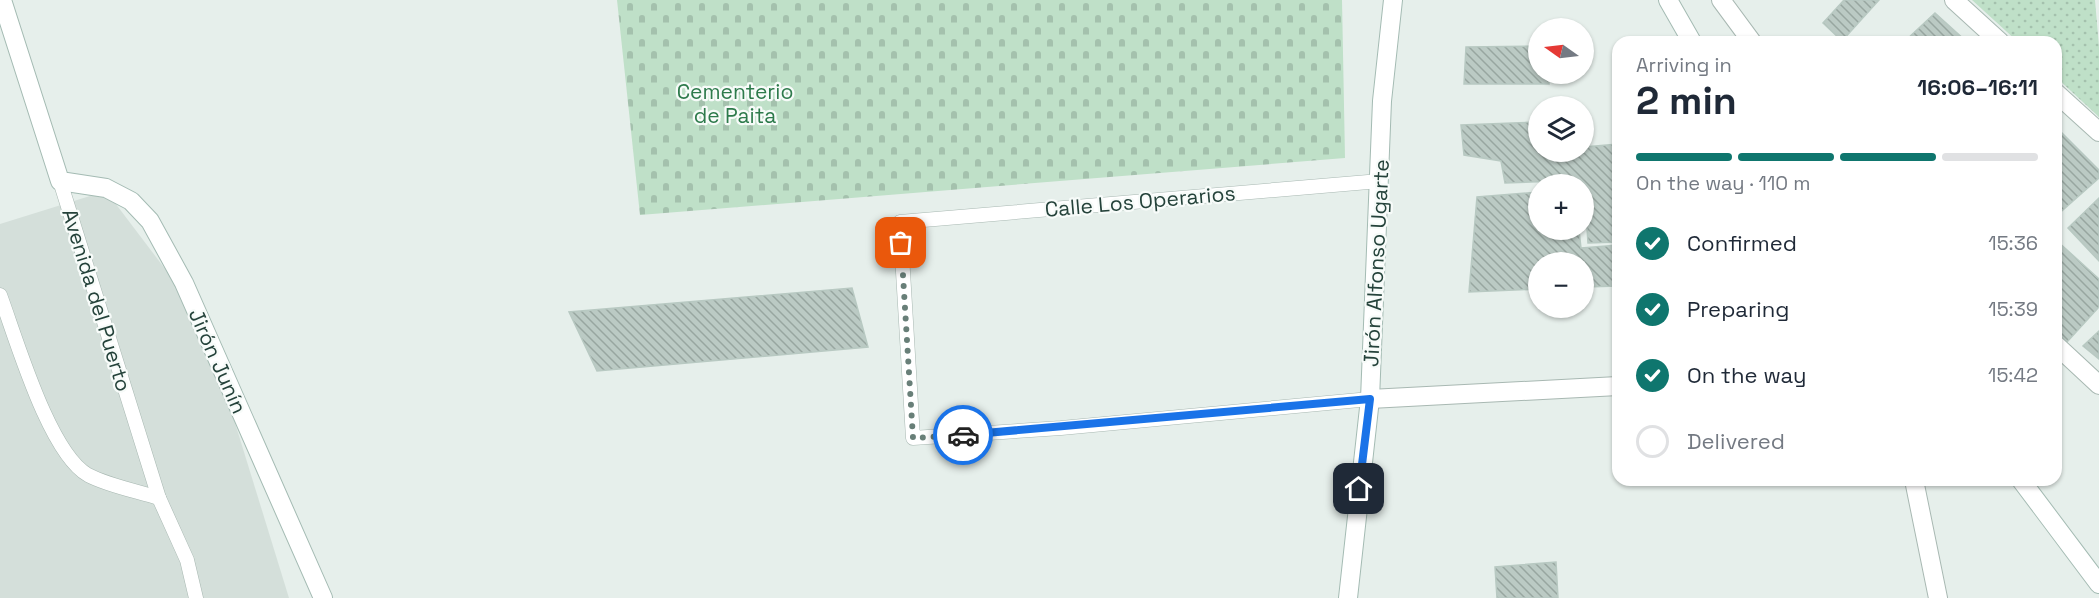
<!DOCTYPE html>
<html lang="en">
<head>
<meta charset="utf-8">
<style>
	:root { --surface:#fff; --page:#f6f6f7; --text:#1f2937; --muted:#747a83; --line:#e0e1e3; --accent:#0f766e }
	body { margin:0; font-family:"Space Grotesk",sans-serif; background:var(--page); color:var(--text); height:100vh; display:flex; flex-direction:column; font-size:22px; white-space:nowrap }
	* { box-sizing:border-box; margin:0 }
	p { font-size:20px; color:var(--muted) }
	.icon { flex:none; width:33px; height:33px; fill:none; stroke:currentColor; stroke-width:2; stroke-linecap:round; stroke-linejoin:round }
	.map { position:relative; flex:1; overflow:hidden }
	.details { position:absolute; left:1612px; top:36px; width:450px; height:450px; display:flex; flex-direction:column; background:var(--surface); border-radius:18px; box-shadow:0 2px 4px #0004 }
	.details>* { flex:none }
	.needle { width:39px; rotate:284deg }
	.buttons { position:absolute; left:1528px; top:18px; display:grid; gap:12px }
	.buttons a { display:grid; place-items:center; width:66px; height:66px; border-radius:50%; background:var(--surface); box-shadow:0 2px 4px #0004; font-size:30px }
	.pin { position:absolute; display:grid; place-items:center; width:51px; height:51px; color:#fff; margin:-26px; border-radius:12px; box-shadow:0 3px 9px #0006 }
	.courier { position:absolute; display:grid; place-items:center; width:60px; height:60px; margin:-30px; border:4px solid #1a73e8; border-radius:50%; background:#fff; color:#222; box-shadow:0 2px 8px #0007 }
	.headline em { font-style:normal; font-weight:700 }
	.headline div { display:flex; flex-direction:column-reverse }
	.headline { display:flex; align-items:center; justify-content:space-between; height:102px; padding:0 24px }
	h1 { font-size:39px; font-weight:700; line-height:45px }
	.bar { display:grid; grid-template-columns:repeat(4,1fr); gap:9px 6px; align-content:center; height:72px; padding:0 24px }
	.bar i { height:8px; border-radius:4px; background:var(--line) }
	.bar .current { background:var(--accent) }
	.bar p { grid-column:span 4 }
	ol { padding:0 24px; list-style:none }
	li { display:flex; align-items:center; gap:18px; height:66px }
	li p { margin-inline-start:auto }
	li .icon { padding:6px; border-radius:50%; background:var(--accent); color:#fff; stroke-width:4 }
	li:last-child { color:var(--muted) }
	li i { width:33px; height:33px; border:3px solid var(--line); border-radius:50% }
	.map>svg:first-child { display:block }
	.built { fill:#d4dfda }
	.cemetery { fill:url(#cemetery-stones) }
	.park { fill:url(#park-dots) }
	.building { fill:url(#building-back-hatch); stroke:#b8c9c2; stroke-width:1.5 }
	.lines { fill:none; stroke-linecap:round; stroke-linejoin:round }
	.lane-casing { stroke:#a8b8b2; stroke-width:15 }
	.street-casing { stroke:#a8b8b2; stroke-width:20 }
	.secondary-casing { stroke:#a4bbb3; stroke-width:20 }
	.lane { stroke:#fff; stroke-width:14 }
	.street { stroke:#fff; stroke-width:18 }
	.secondary { stroke:#fff; stroke-width:18 }
	.done { stroke:#687f78; stroke-width:6; stroke-dasharray:0 10.8 }
	.route { stroke:#1a73e8; stroke-width:8 }
	.labels { text-anchor:middle; dominant-baseline:central; stroke-width:4.5; stroke-linejoin:round; paint-order:stroke }
	.park-label { font-size:21px; fill:#2d7a4b; stroke:#f7fbf9 }
	.street-label { font-size:21px; fill:#24423a; stroke:#f7fbf9 }
</style>
</head>
<body>
<div class="map">
<svg width="2099" height="598" viewBox="0 0 2099 598">
	<defs>
		<pattern id="cemetery-stones" width="16" height="16" patternUnits="userSpaceOnUse" patternTransform="scale(1.5)"><rect width="16" height="16" fill="#bfe0c8"/><path d="M2 7V4a2 2 0 0 1 4 0v3zM10 15v-3a2 2 0 0 1 4 0v3z" fill="#a4c1ad"/></pattern>
		<pattern id="park-dots" width="8" height="8" patternUnits="userSpaceOnUse" patternTransform="scale(1.5)"><rect width="8" height="8" fill="#bfe0c8"/><path d="M2 2h.1M6 6h.1" fill="none" stroke="#a4c1ad" stroke-width="1.8" stroke-linecap="round"/></pattern>
		<pattern id="building-back-hatch" width="6" height="6" patternUnits="userSpaceOnUse" patternTransform="scale(1.5)"><rect width="6" height="6" fill="#bbcac4"/><path d="M-1 5l2 2M0 0l6 6M5-1l2 2" fill="none" stroke="#98a6a0"/></pattern>
	</defs>
	<rect width="100%" height="100%" fill="#e6efeb"/>
	<polygon class="built" points="106,191 203,319 289,598 0,598 0,224"/>
	<polygon class="cemetery" points="617,0 1342,0 1345,158 640,215"/>
	<polygon class="park" points="1972,0 2095,0 2099,47 2099,117 2057,78 2056,42 2018,42"/>
	<g class="building">
		<polygon points="1844,0 1879,0 1842,41 1823,23"/>
		<polygon points="1935,13 1967,42 1904,42"/>
		<polygon points="1539,46 1539,74 1548,74 1549,84 1464,84 1466,47"/>
		<polygon points="1539,122 1539,152 1584,152 1584,147 1618,144 1618,242 1588,243 1584,184 1558,184 1557,181 1505,183 1501,161 1464,155 1461,125"/>
		<polygon points="2057,128 2099,170 2099,178 2056,216"/>
		<polygon points="1539,192 1539,230 1579,230 1581,248 1618,245 1618,286 1584,287 1584,262 1539,262 1539,289 1469,292 1477,197"/>
		<polygon points="2099,198 2099,261 2068,228"/>
		<polygon points="2056,240 2099,279 2099,307 2067,342 2056,332"/>
		<polygon points="852,288 868,347 597,371 569,312"/>
		<polygon points="2099,331 2099,359 2083,346"/>
		<polygon points="1556,562 1558,598 1497,598 1495,567"/>
	</g>
	<g class="lines">
		<defs>
			<g id="lane">
				<polyline points="60,181 159,498 187,560 196,598"/>
				<path d="M0 295C16 338 49 453 88 475 109 486 137 491 159 498"/>
				<polyline points="1370,399 1061,428 913,438 900,222 1380,181"/>
			</g>
			<g id="street">
				<polyline points="1721,0 1752,42"/>
				<polyline points="1954,0 2000,42"/>
				<polyline points="2056,93 2099,132"/>
				<polyline points="2056,345 2099,385"/>
				<polyline points="1370,399 1618,386"/>
				<polyline points="1914,480 1938,598"/>
			</g>
			<g id="secondary">
				<polyline points="2,0 60,181 106,188 131,201 150,221 184,283 323,598"/>
				<polyline points="1668,0 1692,42"/>
				<polyline points="2021,480 2099,584"/>
				<polyline points="1348,598 1370,399 1382,101 1393,0"/>
			</g>
		</defs>
		<use href="#lane" class="lane-casing"/>
		<use href="#street" class="street-casing"/>
		<use href="#secondary" class="secondary-casing"/>
		<use href="#lane" class="lane"/>
		<use href="#street" class="street"/>
		<use href="#secondary" class="secondary"/>
	</g>
	<g class="lines">
		<polyline class="done" points="901,243 913,438 963,435"/>
		<polyline class="route" points="963,435 1370,399 1359,489"/>
	</g>
	<g class="labels">
		<g class="park-label">
			<text x="735" y="91">Cementerio<tspan x="735" dy="24">de Paita</tspan></text>
		</g>
		<g class="street-label">
			<text transform="translate(1140 201) rotate(-5)">Calle Los Operarios</text>
			<text transform="translate(1376 263) rotate(-87)">Jirón Alfonso Ugarte</text>
			<text transform="translate(97 300) rotate(73)">Avenida del Puerto</text>
			<text transform="translate(218 361) rotate(66)">Jirón Junín</text>
		</g>
	</g>
</svg>
<div class="buttons">
<a><svg class="needle" viewBox="-14 -14 28 28"><path d="M0-13l5 13h-10z" fill="#e53935"/><path d="M0 13l5-13h-10z" fill="#747a83"/></svg></a>
<a><svg class="icon" aria-label="layers" viewBox="0 0 24 24"><path d="M12 4l9 5-9 5-9-5zM3 14l9 5 9-5"/></svg></a>
<a>+</a>
<a>−</a>
</div>
<div class="pin" style="left:901px;top:243px;background:#ea580c"><svg class="icon" aria-label="bag" viewBox="0 0 24 24"><path d="M5 8h14l-1 12H6zM9 8a3 3 0 0 1 6 0"/></svg></div>
<div class="pin" style="left:1359px;top:489px;background:#1f2937"><svg class="icon" aria-label="home" viewBox="0 0 24 24"><path d="M3 11l9-7 9 7M6 9v11h12V9"/></svg></div>
<div class="courier" style="left:963px;top:435px"><svg class="icon" aria-label="car" viewBox="0 0 24 24"><path d="M5 17H2v-5l4-1 3-4h7l3 4 3 1v5h-3M9 17h6M6 11h13"/><circle cx="7" cy="17" r="2"/><circle cx="17" cy="17" r="2"/></svg></div>
<section class="details">
<div class="headline"><div><h1>2 min</h1><p>Arriving in</p></div><em>16:06–16:11</em></div>
<div class="bar"><i class="current"></i><i class="current"></i><i class="current"></i><i></i><p>On the way · 110 m</p></div>
<ol>
<li><svg class="icon" aria-label="check" viewBox="0 0 24 24"><path d="M5 12l5 5 9-10"/></svg>Confirmed<p>15:36</p></li>
<li><svg class="icon" aria-label="check" viewBox="0 0 24 24"><path d="M5 12l5 5 9-10"/></svg>Preparing<p>15:39</p></li>
<li><svg class="icon" aria-label="check" viewBox="0 0 24 24"><path d="M5 12l5 5 9-10"/></svg>On the way<p>15:42</p></li>
<li><i></i>Delivered</li>
</ol>
</section>
</div>
</body>
</html>
